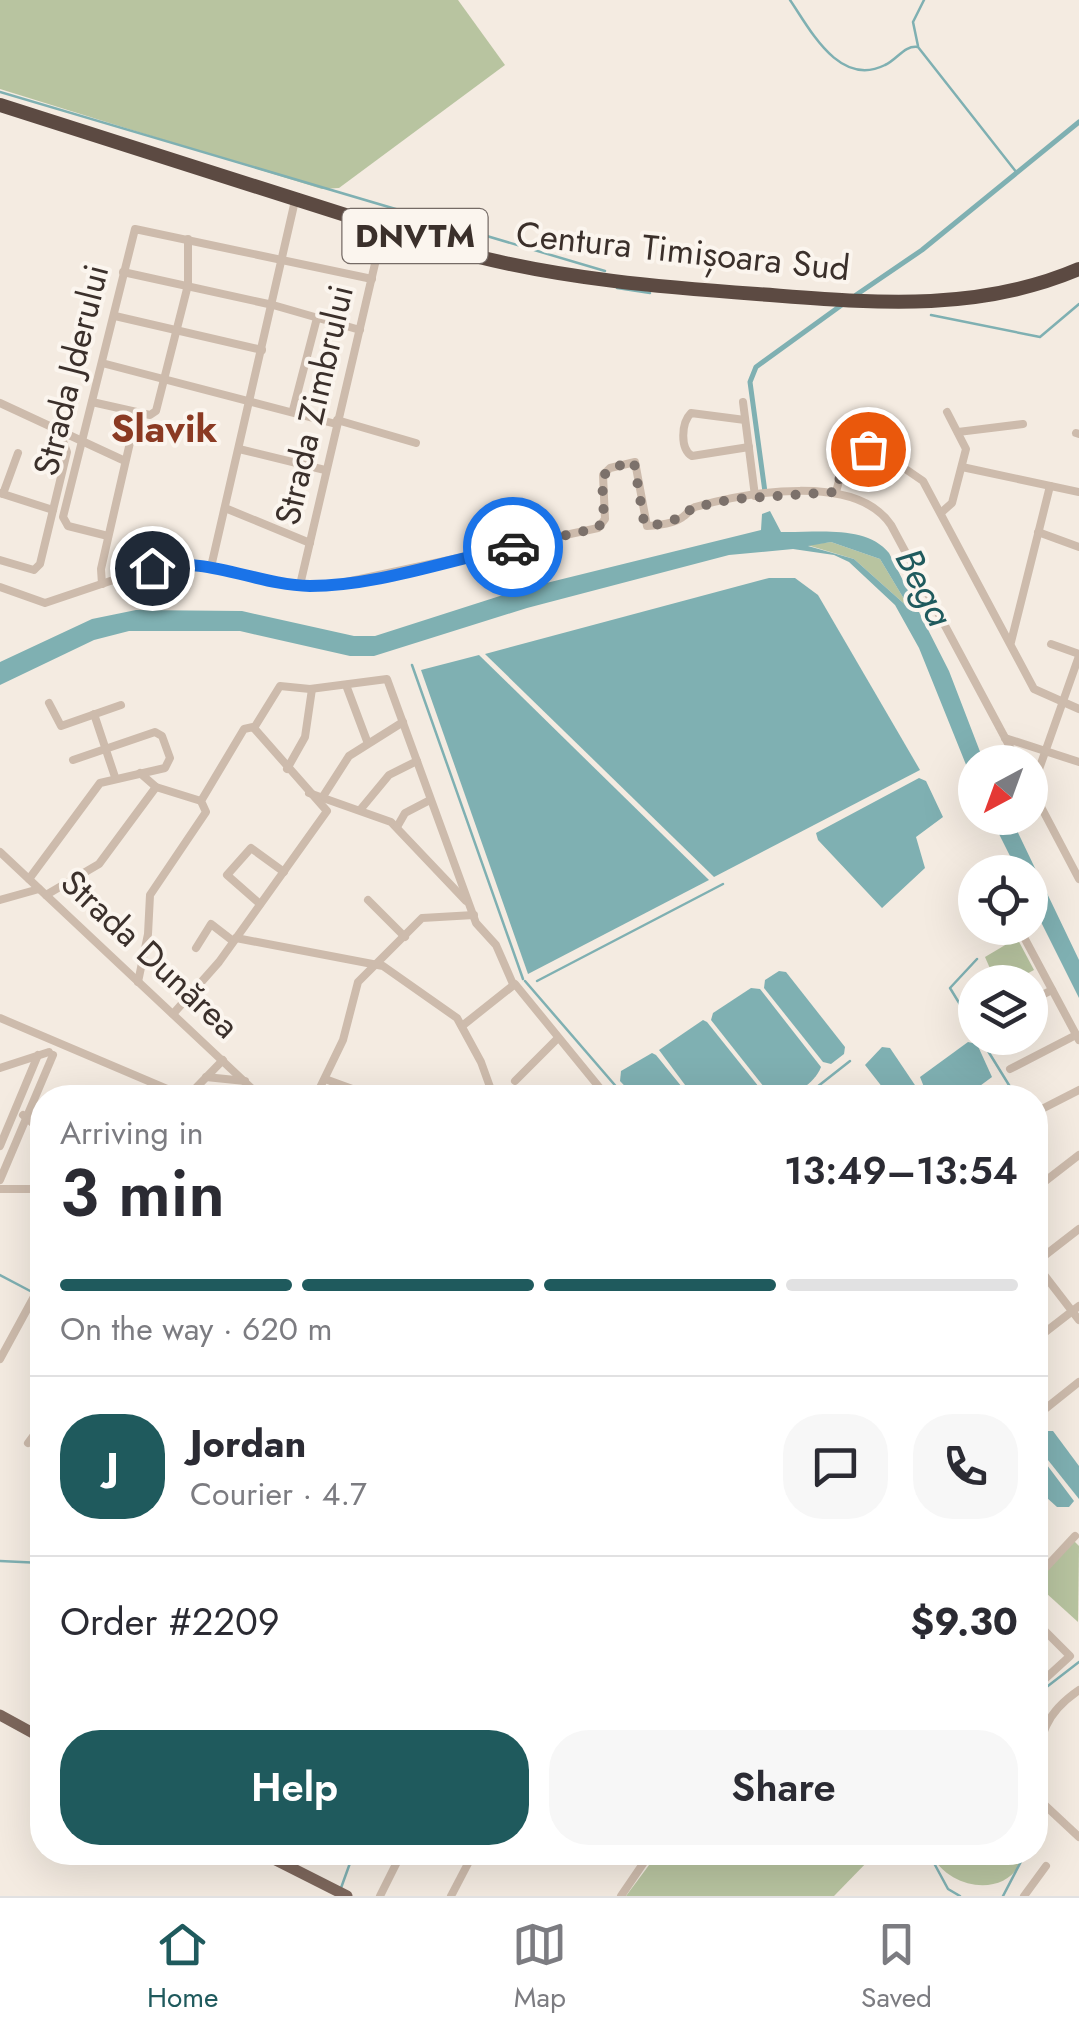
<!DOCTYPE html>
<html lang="en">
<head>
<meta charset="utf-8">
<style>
	:root { --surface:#fff; --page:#f7f7f7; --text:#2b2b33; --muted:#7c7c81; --line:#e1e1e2; --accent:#1f5a5d }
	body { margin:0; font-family:Jost,sans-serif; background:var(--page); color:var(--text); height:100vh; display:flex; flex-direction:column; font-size:38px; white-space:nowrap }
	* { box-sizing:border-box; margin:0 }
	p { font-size:32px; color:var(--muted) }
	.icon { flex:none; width:55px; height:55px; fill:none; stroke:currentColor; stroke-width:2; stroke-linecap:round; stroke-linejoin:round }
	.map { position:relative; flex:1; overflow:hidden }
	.panel { position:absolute; left:30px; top:1085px; width:1018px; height:780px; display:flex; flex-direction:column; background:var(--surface); border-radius:40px; box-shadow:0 10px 40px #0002 }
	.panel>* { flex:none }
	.needle { width:65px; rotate:221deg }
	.fabs { position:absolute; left:958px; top:745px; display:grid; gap:20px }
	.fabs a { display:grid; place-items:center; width:90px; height:90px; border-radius:50%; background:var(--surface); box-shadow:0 10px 40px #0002; font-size:50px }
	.pin { position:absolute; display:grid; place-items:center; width:85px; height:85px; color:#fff; margin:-42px; border:5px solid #fff; border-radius:50%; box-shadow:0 2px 10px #0007 }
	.courier { position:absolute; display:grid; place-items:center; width:100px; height:100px; margin:-50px; border:8px solid #1a73e8; border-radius:50%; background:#fff; color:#222; box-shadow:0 2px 12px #0007 }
	.summary em { font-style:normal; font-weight:600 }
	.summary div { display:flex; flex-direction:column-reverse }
	.summary { display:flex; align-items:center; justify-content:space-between; height:170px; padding:0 30px }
	h1 { font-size:65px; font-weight:600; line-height:75px }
	.bar { display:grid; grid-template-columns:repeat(4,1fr); gap:15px 10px; align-content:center; height:120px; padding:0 30px }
	.bar i { height:12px; border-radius:8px; background:var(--line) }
	.bar .on { background:var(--accent) }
	.bar p { grid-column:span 4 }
	.line { display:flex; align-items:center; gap:25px; padding:0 30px; border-top:2px solid var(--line) }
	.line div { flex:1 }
	.round { display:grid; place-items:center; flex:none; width:105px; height:105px; border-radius:40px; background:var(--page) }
	.primary-button { display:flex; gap:20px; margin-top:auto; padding:20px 30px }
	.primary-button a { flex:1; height:115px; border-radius:40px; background:var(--accent); color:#fff; font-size:40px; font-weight:600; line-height:115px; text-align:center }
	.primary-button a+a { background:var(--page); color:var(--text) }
	.dock { display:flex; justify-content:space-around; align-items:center; height:140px; border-top:2px solid var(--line); background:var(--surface); font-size:28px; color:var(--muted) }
	.dock a { display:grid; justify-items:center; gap:5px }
	.dock .on { color:var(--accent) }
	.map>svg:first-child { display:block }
	.green { fill:#b8c4a0 }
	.water { fill:#7fb0b2; fill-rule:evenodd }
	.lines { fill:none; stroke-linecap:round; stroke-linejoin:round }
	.stream { stroke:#7fb0b2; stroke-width:2.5 }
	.canal { stroke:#7fb0b2; stroke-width:5 }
	.minor { stroke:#cdbbac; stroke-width:8 }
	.major { stroke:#7d675c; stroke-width:11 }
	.highway { stroke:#5c4a42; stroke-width:14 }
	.done { stroke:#7c716b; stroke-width:10; stroke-dasharray:0 18 }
	.route { stroke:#1a73e8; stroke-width:12 }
	.labels { text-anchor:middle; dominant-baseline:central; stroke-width:8; stroke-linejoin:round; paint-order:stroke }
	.shield { fill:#fbf5ee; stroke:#756b66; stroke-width:2.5 }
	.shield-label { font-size:32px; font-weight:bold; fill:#3b302b }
	.street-label { font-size:35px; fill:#3b302b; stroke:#fbf5ee }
	.neighbourhood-label { font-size:38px; font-weight:bold; fill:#8b3a23; stroke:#fbf5ee }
	.water-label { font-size:38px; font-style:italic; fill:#1f5a5d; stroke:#fbf5ee }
</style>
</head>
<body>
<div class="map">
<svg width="1079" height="1896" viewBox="0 0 1079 1896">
	<rect width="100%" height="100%" fill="#f4ebe1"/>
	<g class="green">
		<polygon points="0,0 458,0 505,65 339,188 322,189 0,89"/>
		<polygon points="831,542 880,559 910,609 854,559 807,545"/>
		<polygon points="1017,938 1034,970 1011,982 996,982 985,957"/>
		<polygon points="1073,1540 1079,1546 1078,1622 1035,1583"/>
		<polygon points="868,1853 872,1857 834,1896 626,1896 658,1853"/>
		<path d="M930 1853H1023C1016 1896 953 1896 930 1853Z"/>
	</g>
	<g class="water">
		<path d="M770 511 781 532C814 533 866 524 889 553L949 671 984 762H975V787L919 648 895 605 849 562 834 555 793 549 729 555 527 608 374 656H350L240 631H129L94 640 0 685V662L92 619 136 610 242 611 354 636H375L522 589 761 530 762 514ZM831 542 880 559 910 609 854 559 808 546Z"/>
		<polygon points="769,578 795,578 818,595 920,770 714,877 485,654"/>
		<polygon points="479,655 709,880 528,974 421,670"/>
		<polygon points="919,778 926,781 943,817 916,837 925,868 882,908 818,840 816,833"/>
		<polygon points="991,818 1011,818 1079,960 1079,998 1030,900 1030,872 1018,872"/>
		<polygon points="779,971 786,972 845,1047 844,1054 831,1064 823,1062 764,988 765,980"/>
		<path d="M751 988 760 989 821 1067C814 1085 791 1098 772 1097L711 1020 713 1013Z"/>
		<polygon points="703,1020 707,1022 767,1097 694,1097 659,1050"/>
		<polygon points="968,1042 977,1044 992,1077 965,1097 928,1097 920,1077"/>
		<polygon points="882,1047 890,1048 923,1097 890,1097 865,1065"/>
		<polygon points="652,1053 656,1055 690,1097 635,1097 620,1081 621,1071"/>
		<polygon points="1047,1431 1053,1431 1079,1466 1079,1499 1036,1445 1036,1439"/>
		<polygon points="1035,1449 1074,1501 1069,1507 1057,1507 1035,1487"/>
	</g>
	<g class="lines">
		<g class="stream">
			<path d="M790 0C810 29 839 88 885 65 898 59 904 45 918 47L1017 173"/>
			<polyline points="918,46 913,22 924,0"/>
			<polyline points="0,92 605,271"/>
			<polyline points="617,288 650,293"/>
			<polyline points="931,315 1040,337 1079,304"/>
			<polyline points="412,665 523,979"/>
			<polyline points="525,981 626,1098"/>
			<polyline points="537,981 723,884"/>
			<polyline points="975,1029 950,988 977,959"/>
			<polyline points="980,1038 1017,1098"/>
			<polyline points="803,1098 850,1061"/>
			<polyline points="0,1275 34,1293"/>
			<polyline points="40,1296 42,1297"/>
			<polyline points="0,1561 42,1563"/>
			<polyline points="1035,1696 1079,1662"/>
			<polyline points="928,1852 948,1889 960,1896"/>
			<polyline points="341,1888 354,1852"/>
			<polyline points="1003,1896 1026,1852"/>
		</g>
		<g class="canal">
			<polyline points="856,295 922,250 1079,122"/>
			<polyline points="765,492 750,382 756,367 843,304"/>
		</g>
		<g class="minor">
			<polyline points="123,272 273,305 360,330"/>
			<polyline points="115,316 262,350"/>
			<polyline points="102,363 336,424"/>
			<polyline points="92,402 150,415 156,411 188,285 188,239"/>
			<polyline points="743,402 755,496"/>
			<polyline points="0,403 125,461"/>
			<polyline points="293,410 317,318"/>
			<polyline points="337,420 416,443"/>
			<path d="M745 420 691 413C681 423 680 449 692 456L749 447"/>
			<polyline points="958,432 1023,424"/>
			<polyline points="1076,433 1079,434"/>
			<polyline points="239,449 325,470"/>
			<polyline points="962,467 1079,492"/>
			<polyline points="836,492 849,443 885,455 923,481 1034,689 1079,709"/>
			<polyline points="0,493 53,510"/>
			<polyline points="3,494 18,453"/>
			<polyline points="225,508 310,543"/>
			<polyline points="943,511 952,503 966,449 947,412"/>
			<polyline points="1038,532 1079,547"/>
			<polyline points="108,536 68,526 63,517 135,229 372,279"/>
			<polyline points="0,560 34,570 40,564 67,452 59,430"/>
			<polyline points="211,567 294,205"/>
			<polyline points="102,584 101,569 137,412"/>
			<polyline points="300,585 381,238"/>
			<path d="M0 587 45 603 143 570 175 565 204 566 291 584 332 585 598 528 605 519 603 475 610 468 635 462 647 526C656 526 677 523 684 516 688 513 690 509 695 507 748 492 856 473 891 525L1018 762"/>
			<polyline points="1011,642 1050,486"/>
			<polyline points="1051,644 1079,654"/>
			<polyline points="346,685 367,741"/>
			<polyline points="49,703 61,726 121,705"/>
			<polyline points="94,714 115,777"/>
			<polyline points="254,728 280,686 310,689 387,679 476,923 496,945 513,984"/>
			<polyline points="1005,738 1079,762"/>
			<polyline points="287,769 305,737 312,689"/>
			<polyline points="140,773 156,787 201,801"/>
			<polyline points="1030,786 1079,879"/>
			<polyline points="1032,789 1079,656"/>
			<polyline points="309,793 391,822 466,901"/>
			<polyline points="322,798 349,756 403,722"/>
			<polyline points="360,810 389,775 417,761"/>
			<polyline points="397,827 405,813 430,800"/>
			<polyline points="0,852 262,1098"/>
			<polyline points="29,879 100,783 165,768 170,758 162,736 155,732 73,760"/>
			<polyline points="46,895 99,864 156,787"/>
			<polyline points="0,900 39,889"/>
			<polyline points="368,900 405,937"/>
			<polyline points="260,904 227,875 251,848 284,872"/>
			<polyline points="1019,928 1079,1040"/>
			<polyline points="236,938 383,966 457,1018 481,1062 494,1098"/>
			<polyline points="196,948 211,924 233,941"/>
			<polyline points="138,982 148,934 150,895 206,812 201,801 244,729 253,727 327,811 219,962 173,1014"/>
			<polyline points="1030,1001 1052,990"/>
			<polyline points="0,1018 186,1097"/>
			<polyline points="462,1026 515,984 608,1098"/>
			<polyline points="0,1068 49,1052"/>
			<polyline points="1010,1069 1076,1035"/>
			<polyline points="206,1077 245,1081"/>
			<polyline points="325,1079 377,1098"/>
			<polyline points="515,1081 558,1038"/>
			<polyline points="186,1098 223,1060"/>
			<polyline points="315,1098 343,1040 358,982 422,918 474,915"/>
			<polyline points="1036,1112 1079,1090"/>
			<polyline points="23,1115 42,1131"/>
			<polyline points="0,1146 38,1055"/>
			<polyline points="0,1180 53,1055"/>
			<polyline points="0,1189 42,1189"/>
			<polyline points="1035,1189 1079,1155"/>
			<polyline points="1035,1263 1079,1320"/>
			<polyline points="1035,1263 1079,1229"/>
			<polyline points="1035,1340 1079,1306"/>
			<polyline points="0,1359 42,1282"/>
			<polyline points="1035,1417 1079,1382"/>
			<polyline points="28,1443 42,1424"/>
			<polyline points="1035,1513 1042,1506"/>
			<polyline points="1035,1579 1075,1536"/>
			<polyline points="1035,1621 1070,1656 1035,1688"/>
			<path d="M1035 1780C1041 1737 1041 1716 1079 1690"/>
			<polyline points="1035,1796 1079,1837"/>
			<polyline points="380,1896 402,1852"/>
			<polyline points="451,1896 474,1852"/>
			<polyline points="621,1896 651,1852"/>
			<polyline points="1024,1896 1046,1866"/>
		</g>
		<g class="major">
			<polyline points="0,1715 42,1738"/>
			<polyline points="260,1852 347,1896"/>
		</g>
		<path class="highway" d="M0 105 471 255C565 279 660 287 757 294 867 302 974 314 1079 269"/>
	</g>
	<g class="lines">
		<polyline class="done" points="513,547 598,528 604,519 602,478 610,468 634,462 644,522 652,526 683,517 692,508 733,499 836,492 849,444 868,449"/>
		<path class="route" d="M152 568C206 555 256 585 310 586 377 586 448 560 513 547"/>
	</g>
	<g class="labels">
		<rect class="shield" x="342.5" y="209" width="145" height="54" rx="8"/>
		<g class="shield-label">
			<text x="415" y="236">DNVTM</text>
		</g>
		<g class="street-label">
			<text transform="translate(683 251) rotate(6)">Centura Timișoara Sud</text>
			<text transform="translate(71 370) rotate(-76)">Strada Jderului</text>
			<text transform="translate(314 405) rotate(-77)">Strada Zimbrului</text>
			<text transform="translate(150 954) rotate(43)">Strada Dunărea</text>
		</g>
		<g class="neighbourhood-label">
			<text x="164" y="428">Slavik</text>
		</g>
		<g class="water-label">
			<text transform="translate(925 587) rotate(63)">Bega</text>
		</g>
	</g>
</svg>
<div class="fabs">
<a><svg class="needle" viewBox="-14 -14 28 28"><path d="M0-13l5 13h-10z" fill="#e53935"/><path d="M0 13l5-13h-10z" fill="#7c7c81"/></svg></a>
<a><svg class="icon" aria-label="locate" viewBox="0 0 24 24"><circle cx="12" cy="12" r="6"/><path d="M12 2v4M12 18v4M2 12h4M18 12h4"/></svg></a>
<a><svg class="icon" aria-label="layers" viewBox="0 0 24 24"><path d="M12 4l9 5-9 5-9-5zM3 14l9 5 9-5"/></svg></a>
</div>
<div class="pin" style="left:868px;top:449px;background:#ea580c"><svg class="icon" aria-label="bag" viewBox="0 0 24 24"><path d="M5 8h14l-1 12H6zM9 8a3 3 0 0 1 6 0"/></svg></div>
<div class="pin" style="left:152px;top:568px;background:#1f2937"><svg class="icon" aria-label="home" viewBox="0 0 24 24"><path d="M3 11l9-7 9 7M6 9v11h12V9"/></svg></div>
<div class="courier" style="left:513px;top:547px"><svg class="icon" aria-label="car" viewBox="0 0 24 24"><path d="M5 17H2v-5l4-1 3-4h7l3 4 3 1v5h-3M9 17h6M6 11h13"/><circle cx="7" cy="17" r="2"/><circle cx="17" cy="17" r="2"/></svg></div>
<section class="panel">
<div class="summary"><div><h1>3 min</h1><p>Arriving in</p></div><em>13:49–13:54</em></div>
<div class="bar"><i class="on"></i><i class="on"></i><i class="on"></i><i></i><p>On the way · 620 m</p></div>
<div class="line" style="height:180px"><b class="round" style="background:var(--accent);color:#fff">J</b><div><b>Jordan</b><p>Courier · 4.7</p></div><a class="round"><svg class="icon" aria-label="chat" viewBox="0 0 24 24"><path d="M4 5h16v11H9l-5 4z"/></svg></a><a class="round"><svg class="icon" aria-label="phone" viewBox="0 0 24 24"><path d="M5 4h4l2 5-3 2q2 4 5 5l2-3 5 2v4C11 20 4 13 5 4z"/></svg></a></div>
<div class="line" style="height:130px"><div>Order #2209</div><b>$9.30</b></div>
<div class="primary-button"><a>Help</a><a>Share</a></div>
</section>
</div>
<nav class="dock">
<a class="on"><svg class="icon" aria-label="home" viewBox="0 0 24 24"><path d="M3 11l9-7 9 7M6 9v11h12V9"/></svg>Home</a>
<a><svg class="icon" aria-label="map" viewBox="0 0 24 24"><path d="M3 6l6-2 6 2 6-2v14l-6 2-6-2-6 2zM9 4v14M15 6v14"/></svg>Map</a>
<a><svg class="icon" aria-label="saved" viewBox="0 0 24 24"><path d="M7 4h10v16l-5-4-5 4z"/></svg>Saved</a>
</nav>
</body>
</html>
